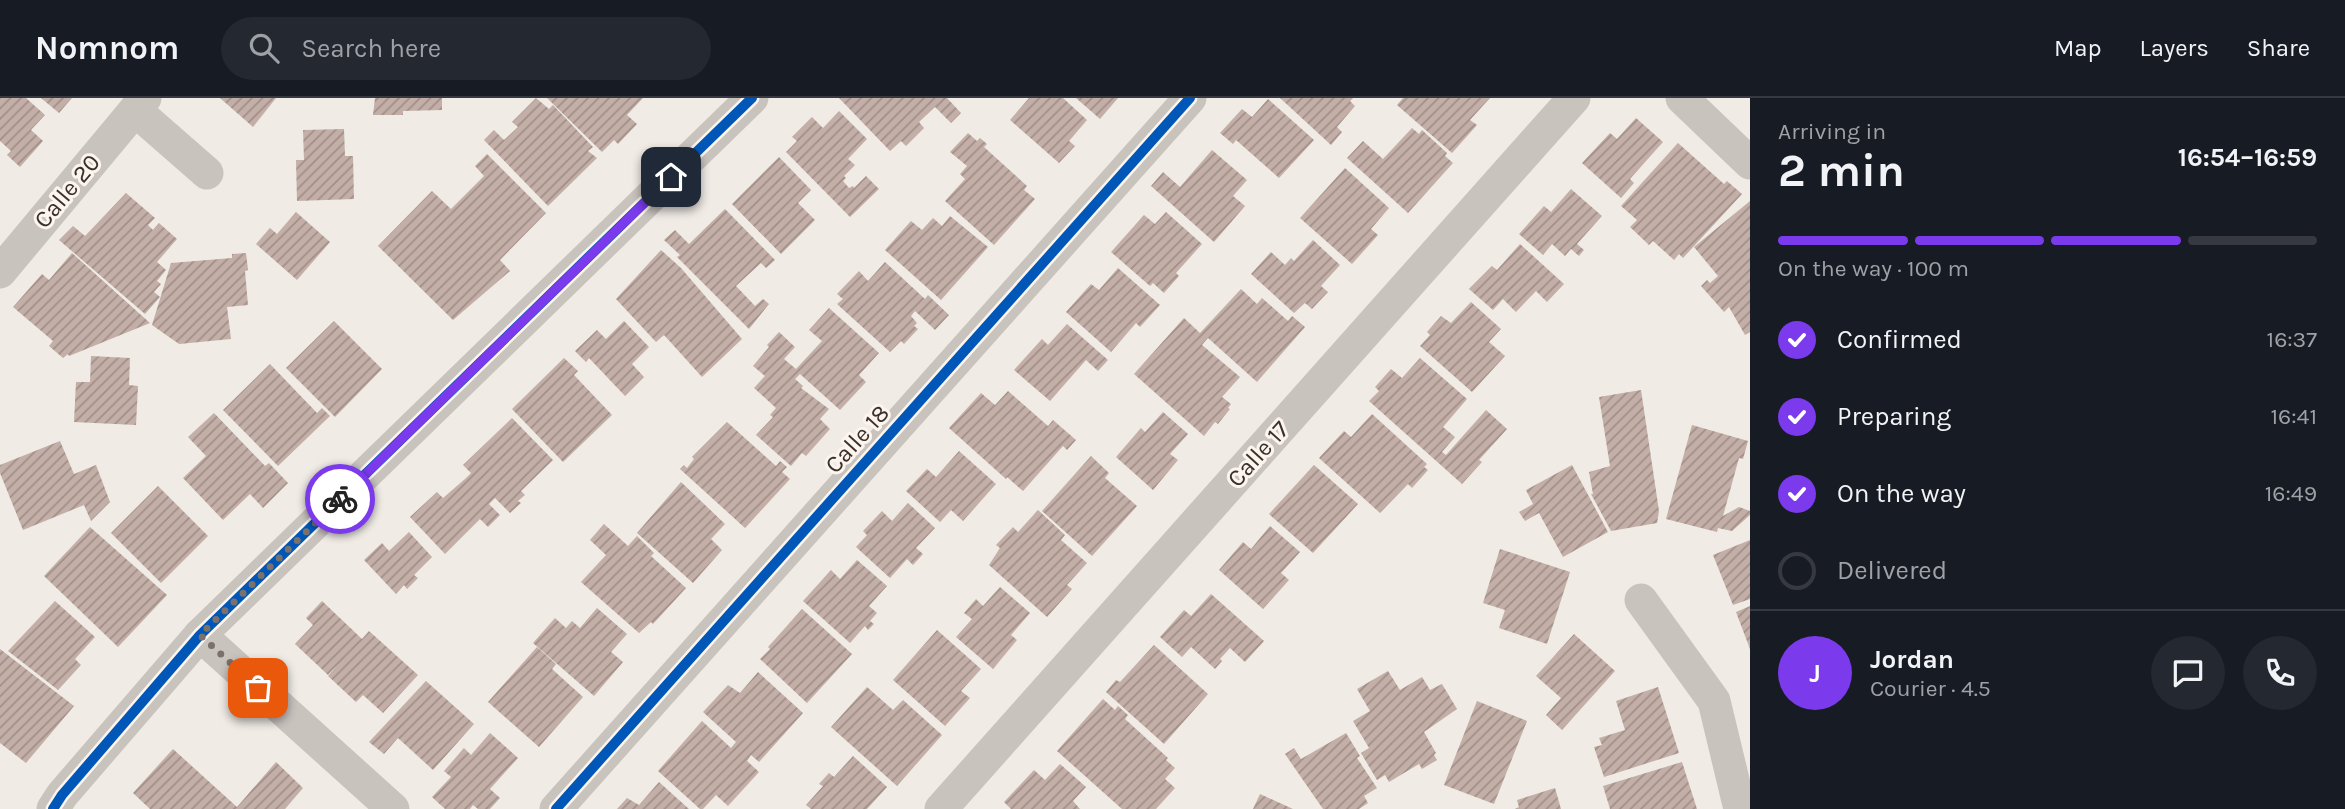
<!DOCTYPE html>
<html lang="en">
<head>
<meta charset="utf-8">
<style>
	:root { --surface:#171b24; --page:#242831; --text:#f1f3f6; --muted:#9ea1a6; --line:#363941; --accent:#7c3aed }
	body { margin:0; font-family:Karla,sans-serif; background:var(--page); color:var(--text); height:100vh; display:flex; flex-direction:column; font-size:26px; white-space:nowrap }
	* { box-sizing:border-box; margin:0 }
	p { font-size:23px; color:var(--muted) }
	.icon { flex:none; width:38px; height:38px; fill:none; stroke:currentColor; stroke-width:2; stroke-linecap:round; stroke-linejoin:round }
	.map { position:relative; flex:1; overflow:hidden }
	.details { display:flex; flex-direction:column; background:var(--surface); width:595px }
	.details>* { flex:none }
	.pin { position:absolute; display:grid; place-items:center; width:60px; height:60px; color:#fff; margin:-30px; border-radius:14px; box-shadow:0 4px 10px #0006 }
	.courier { position:absolute; display:grid; place-items:center; width:70px; height:70px; margin:-35px; border:5px solid #7c3aed; border-radius:50%; background:#fff; color:#222; box-shadow:0 2px 9px #0007 }
	.summary em { font-style:normal; font-weight:700 }
	.summary div { display:flex; flex-direction:column-reverse }
	.summary { display:flex; align-items:center; justify-content:space-between; height:119px; padding:0 28px }
	h1 { font-size:46px; font-weight:700; line-height:52px }
	.bar { display:grid; grid-template-columns:repeat(4,1fr); gap:10px 7px; align-content:center; height:84px; padding:0 28px }
	.bar i { height:9px; border-radius:5px; background:var(--line) }
	.bar .active { background:var(--accent) }
	.bar p { grid-column:span 4 }
	.line { display:flex; align-items:center; gap:18px; padding:0 28px; border-top:2px solid var(--line) }
	.line div { flex:1 }
	.round { display:grid; place-items:center; flex:none; width:74px; height:74px; border-radius:37px; background:var(--page) }
	ol { padding:0 28px; list-style:none }
	li { display:flex; align-items:center; gap:21px; height:77px }
	li p { margin-inline-start:auto }
	li .icon { padding:7px; border-radius:50%; background:var(--accent); color:#fff; stroke-width:4 }
	li:last-child { color:var(--muted) }
	li i { width:38px; height:38px; border:4px solid var(--line); border-radius:50% }
	header { display:flex; align-items:center; gap:42px; box-sizing:border-box; height:98px; padding:0 35px; background:var(--surface); border-bottom:2px solid var(--line) }
	header strong { font-size:33px }
	nav { display:flex; gap:38px; margin-inline-start:auto; font-size:24px }
	.search { width:490px; height:63px; background:var(--page); display:flex; align-items:center; gap:18px; box-sizing:border-box; padding:0 24px; border-radius:38px; color:var(--muted); font-size:26px }
	main { display:flex; flex:1; min-height:0 }
	.map>svg:first-child { display:block }
	.building { fill:url(#building-hatch) }
	.lines { fill:none; stroke-linecap:round; stroke-linejoin:round }
	.minor { stroke:#c9c3be; stroke-width:33 }
	.cycleway-casing { stroke:#fbf5ee; stroke-width:15 }
	.cycleway { stroke:#0057b8; stroke-width:10 }
	.done { stroke:#7a716c; stroke-width:7; stroke-dasharray:0 12.6 }
	.route { stroke:#7c3aed; stroke-width:9 }
	.labels { text-anchor:middle; dominant-baseline:central; stroke-width:6; stroke-linejoin:round; paint-order:stroke }
	.street-label { font-size:24px; fill:#3b302b; stroke:#fbf5ee }
</style>
</head>
<body>
<header>
<strong>Nomnom</strong>
<div class="search"><svg class="icon" aria-label="search" viewBox="0 0 24 24"><circle cx="10" cy="10" r="6"/><path d="M15 15l6 6"/></svg>Search here</div>
<nav><a>Map</a><a>Layers</a><a>Share</a></nav>
</header>
<main>
<div class="map">
<svg width="1750" height="711" viewBox="0 0 1750 711">
	<defs>
		<pattern id="building-hatch" width="6" height="6" patternUnits="userSpaceOnUse" patternTransform="scale(1.75)"><rect width="6" height="6" fill="#c3afa7"/><path d="M-1 1l2-2M0 6l6-6M5 7l2-2" fill="none" stroke="#a08f88"/></pattern>
	</defs>
	<rect width="100%" height="100%" fill="#f0ebe5"/>
	<g class="building">
		<polygon points="0,0 26,0 45,17 31,32 43,43 20,69 7,57 11,53 0,43"/>
		<polygon points="41,0 72,0 59,15"/>
		<polygon points="220,0 276,0 253,29"/>
		<polygon points="375,0 442,0 442,12 403,13 403,17 373,17"/>
		<polygon points="536,0 549,11 553,7 593,49 588,53 597,60 548,108 484,42 494,32 504,42 518,29 512,24"/>
		<polygon points="547,0 643,0 627,17 637,26 618,46 614,42 602,54"/>
		<polygon points="839,0 947,0 961,15 951,25 935,9 919,24 924,30 906,48 901,43 890,53"/>
		<polygon points="1029,0 1063,0 1087,22 1069,43 1075,48 1059,65 1010,22"/>
		<polygon points="1076,0 1118,0 1100,21"/>
		<polygon points="1280,0 1353,0 1350,3 1355,8 1337,29 1342,34 1331,47"/>
		<polygon points="1403,0 1490,0 1470,22 1477,27 1452,55 1397,7"/>
		<polygon points="1268,1 1314,42 1279,80 1236,42 1233,46 1220,35 1242,11 1252,19"/>
		<polygon points="839,13 867,41 848,61 855,67 844,78 846,80 843,83 849,90 853,88 854,90 866,78 879,91 850,119 786,54 797,43 792,39 812,19 823,30"/>
		<polygon points="1636,20 1663,44 1630,81 1634,85 1621,100 1582,65 1610,35 1617,41"/>
		<polygon points="1412,30 1419,36 1422,32 1447,55 1445,58 1453,65 1408,115 1347,60 1363,43 1383,61"/>
		<polygon points="344,31 345,58 353,58 354,101 297,103 296,62 304,62 303,32"/>
		<polygon points="968,35 977,43 980,40 987,46 984,49 1027,88 1024,92 1035,101 994,147 945,103 965,81 960,76 967,68 950,54"/>
		<polygon points="1678,45 1724,86 1727,83 1742,96 1683,160 1679,156 1674,162 1653,143 1649,147 1630,129 1637,122 1621,108"/>
		<polygon points="1212,52 1247,82 1233,98 1245,108 1214,144 1151,88 1163,74 1180,89"/>
		<polygon points="487,56 546,115 500,162 510,173 453,222 378,148 432,93 451,111 484,78 475,68"/>
		<polygon points="779,59 811,92 798,105 815,122 781,156 732,106"/>
		<polygon points="1345,70 1389,110 1371,131 1378,137 1352,166 1300,120"/>
		<polygon points="1571,91 1602,118 1577,146 1584,152 1579,158 1571,151 1565,158 1552,146 1543,157 1519,136 1544,108 1551,114"/>
		<polygon points="126,95 155,120 148,127 153,132 159,125 177,141 157,164 166,172 157,183 161,186 154,194 160,199 145,216 59,142 73,128 85,138"/>
		<polygon points="1750,103 1750,234 1745,237 1729,209 1724,214 1701,188 1707,182 1710,185 1718,178 1694,149"/>
		<polygon points="725,111 775,162 766,170 761,165 736,188 755,208 763,201 769,206 749,231 677,159 680,157 664,142 675,132 689,146"/>
		<polygon points="296,114 330,144 297,182 256,146 270,130 277,136"/>
		<polygon points="1166,114 1202,146 1176,175 1179,178 1164,195 1153,185 1150,188 1111,154 1144,117 1155,126"/>
		<polygon points="950,118 988,149 941,202 885,152 911,123 922,132 933,120 942,128"/>
		<polygon points="1313,142 1340,167 1321,188 1328,194 1312,211 1305,205 1294,215 1251,176 1271,154 1285,167 1291,160 1294,163"/>
		<polygon points="1520,146 1564,186 1547,204 1536,193 1516,214 1503,201 1493,212 1469,191 1492,168 1497,172"/>
		<polygon points="661,152 681,170 742,241 702,279 664,237 656,244 616,201"/>
		<polygon points="72,155 150,225 69,258 68,256 63,260 49,248 53,243 13,209 42,176 49,182"/>
		<polygon points="246,155 248,172 245,173 248,207 227,209 231,241 179,246 152,227 171,165 232,160 232,156"/>
		<polygon points="885,164 925,201 928,197 949,217 935,232 915,213 911,218 917,225 914,228 918,231 904,246 901,243 890,254 837,206 843,201 837,196 859,173 868,183"/>
		<polygon points="1118,170 1160,207 1140,229 1136,225 1111,254 1066,214 1091,186 1099,192"/>
		<polygon points="1241,191 1257,206 1262,200 1288,223 1292,218 1305,229 1257,284 1208,240 1202,247 1240,279 1222,299 1231,306 1228,310 1230,311 1218,326 1215,324 1204,338 1134,276 1184,220 1200,235"/>
		<polygon points="1471,204 1501,231 1489,244 1505,258 1472,294 1420,248 1430,237 1427,234 1441,218 1451,225"/>
		<polygon points="829,210 879,255 859,277 866,284 840,312 800,276 795,281 803,288 801,290 829,311 820,321 830,331 806,358 802,355 791,368 756,337 773,319 770,317 776,310 754,290 765,278 753,268 769,249 767,247 779,234 795,249 784,261 796,271 822,243 809,232"/>
		<polygon points="334,223 382,271 335,319 286,270"/>
		<polygon points="624,223 649,249 632,266 644,279 625,298 589,260 586,264 575,253 597,232 606,241"/>
		<polygon points="1067,226 1108,262 1098,273 1086,262 1050,303 1014,272 1042,241 1048,247"/>
		<polygon points="91,258 130,260 129,287 138,288 136,327 74,324 76,284 90,284"/>
		<polygon points="564,260 578,273 574,277 612,317 563,364 512,311"/>
		<polygon points="1420,260 1467,301 1443,329 1455,339 1442,354 1446,357 1486,312 1507,331 1479,362 1482,364 1462,386 1369,303 1379,293 1375,289 1391,271 1402,280"/>
		<polygon points="270,266 317,315 322,310 330,318 278,368 223,312"/>
		<polygon points="1641,292 1659,413 1657,425 1611,433 1591,396 1593,396 1589,374 1610,368 1599,299"/>
		<polygon points="1008,293 1048,328 1053,322 1076,342 1067,352 1063,348 1023,393 1007,379 1006,381 949,330 981,295 995,307"/>
		<polygon points="1163,314 1188,336 1170,356 1178,362 1153,392 1116,359 1141,330 1145,334"/>
		<polygon points="214,315 265,368 269,365 288,385 263,410 250,396 223,422 183,380 206,358 188,339"/>
		<polygon points="1372,316 1427,366 1424,369 1428,372 1412,390 1408,386 1380,415 1319,360 1344,333 1351,339"/>
		<polygon points="512,320 553,362 521,393 525,397 518,403 521,405 510,415 495,400 489,406 500,417 488,429 480,421 445,456 410,419 437,394 443,400 465,381 471,375 463,367"/>
		<polygon points="727,324 776,368 780,363 787,369 782,374 790,381 745,430 680,371 684,367 687,370 694,361 692,359"/>
		<polygon points="1692,327 1748,343 1743,361 1739,360 1723,418 1739,409 1750,413 1750,417 1732,433 1718,430 1717,434 1666,421"/>
		<polygon points="60,343 74,376 96,367 110,404 91,423 84,407 23,432 0,375 0,367"/>
		<polygon points="959,353 996,386 963,423 951,412 940,424 906,393 927,371 936,379"/>
		<polygon points="1091,358 1109,375 1105,380 1137,408 1092,458 1042,413"/>
		<polygon points="1314,367 1358,406 1313,455 1269,416"/>
		<polygon points="1572,367 1608,434 1563,459 1539,415 1525,423 1519,414 1533,406 1526,392"/>
		<polygon points="681,384 725,426 711,441 722,452 693,485 637,435"/>
		<polygon points="158,388 208,438 161,485 111,435"/>
		<polygon points="908,405 935,430 916,450 923,456 913,467 907,461 890,480 856,449 867,437 863,433 882,413 892,423"/>
		<polygon points="1038,412 1065,437 1061,442 1087,465 1067,487 1072,491 1047,519 989,467 1000,450 996,447 1013,429 1018,434"/>
		<polygon points="604,426 628,448 637,438 654,455 651,458 686,490 653,526 651,524 639,535 581,484 606,457 590,442"/>
		<polygon points="1270,428 1300,454 1281,475 1289,482 1263,511 1219,472 1243,444 1251,451"/>
		<polygon points="90,429 167,497 118,549 44,478"/>
		<polygon points="409,434 432,459 414,477 418,480 407,491 404,487 396,496 364,462 382,445 389,453"/>
		<polygon points="1750,442 1750,501 1733,507 1713,457"/>
		<polygon points="1500,451 1570,474 1547,546 1499,530 1505,512 1483,505"/>
		<polygon points="857,462 887,488 869,508 877,515 870,523 874,526 868,532 865,528 850,545 803,503 831,472 840,481"/>
		<polygon points="1000,489 1030,515 1011,537 1017,542 993,571 956,539 972,521 964,515 976,501 983,508"/>
		<polygon points="1211,496 1264,543 1245,564 1230,550 1220,561 1222,563 1215,571 1191,549 1182,559 1160,539 1184,512 1191,518"/>
		<polygon points="55,503 95,539 75,561 81,567 58,592 8,553"/>
		<polygon points="322,503 362,541 369,533 418,577 383,615 363,597 356,604 328,578 338,566 328,577 295,546 313,527 306,520"/>
		<polygon points="1750,508 1750,551 1736,514"/>
		<polygon points="597,510 627,536 611,554 623,564 594,598 533,545 555,520 566,530 572,523 580,530"/>
		<polygon points="802,511 852,556 807,605 760,561 770,551 768,549"/>
		<polygon points="937,532 981,571 961,593 970,600 945,628 893,582"/>
		<polygon points="1574,536 1615,573 1562,632 1546,617 1561,600 1536,578"/>
		<polygon points="1154,547 1208,596 1164,646 1106,594 1116,582 1120,584"/>
		<polygon points="537,549 556,566 552,571 583,599 539,649 488,604"/>
		<polygon points="0,551 74,608 26,665 0,645"/>
		<polygon points="1388,573 1400,592 1422,579 1430,592 1442,586 1457,611 1424,634 1436,655 1434,657 1437,662 1422,671 1419,666 1389,684 1385,677 1377,682 1361,655 1369,650 1353,623 1370,613 1357,591"/>
		<polygon points="758,574 803,615 759,664 751,657 747,663 759,674 728,708 716,697 703,711 700,711 658,673 702,623 731,650 736,644 703,614 728,587 740,595"/>
		<polygon points="426,583 474,626 433,672 398,640 384,656 369,644"/>
		<polygon points="867,589 893,612 903,602 942,637 897,688 831,629"/>
		<polygon points="1658,589 1679,655 1604,679 1594,649 1602,647 1599,640 1625,632 1616,603"/>
		<polygon points="1103,601 1115,612 1118,608 1128,617 1125,621 1168,660 1166,662 1175,670 1165,681 1175,690 1156,711 1122,711 1057,653"/>
		<polygon points="1477,603 1527,623 1494,706 1444,687"/>
		<polygon points="490,635 518,660 490,691 500,700 490,711 478,711 473,707 470,711 445,711 432,699 451,679 444,673 464,650 471,657"/>
		<polygon points="1346,635 1360,658 1357,660 1377,690 1364,698 1368,705 1359,711 1323,711 1285,656 1294,650 1301,661"/>
		<polygon points="173,651 237,709 276,664 303,690 285,711 150,711 133,695"/>
		<polygon points="853,658 887,689 867,711 811,711 806,707 823,688 819,686 829,675 834,679"/>
		<polygon points="1682,664 1697,711 1610,711 1603,688"/>
		<polygon points="1060,666 1086,689 1073,703 1080,711 1011,711 1004,704 1034,672 1045,682"/>
		<polygon points="659,684 689,711 617,711 627,700 639,707"/>
		<polygon points="1555,690 1561,711 1515,711 1519,709 1517,702"/>
		<polygon points="1260,696 1293,711 1253,711"/>
	</g>
	<g class="lines">
		<g class="minor">
			<polyline points="1682,0 1750,65"/>
			<polyline points="135,12 207,75"/>
			<polyline points="0,174 145,0"/>
			<polyline points="1641,502 1714,603 1740,711"/>
			<polyline points="200,537 393,711"/>
			<polyline points="53,711 62,697 200,537 752,0"/>
			<polyline points="556,711 1190,0"/>
			<polyline points="941,711 1574,0"/>
		</g>
		<defs>
			<g id="cycleway">
				<polyline points="53,711 62,697 200,537 752,0"/>
				<polyline points="556,711 1190,0"/>
			</g>
		</defs>
		<use href="#cycleway" class="cycleway-casing"/>
		<use href="#cycleway" class="cycleway"/>
	</g>
	<g class="lines">
		<polyline class="done" points="258,590 200,537 340,401"/>
		<polyline class="route" points="340,401 671,79"/>
	</g>
	<g class="labels">
		<g class="street-label">
			<text transform="translate(67 93) rotate(-50)">Calle 20</text>
			<text transform="translate(857 341) rotate(-48)">Calle 18</text>
			<text transform="translate(1258 356) rotate(-48)">Calle 17</text>
		</g>
	</g>
</svg>
<div class="pin" style="left:258px;top:590px;background:#ea580c"><svg class="icon" aria-label="bag" viewBox="0 0 24 24"><path d="M5 8h14l-1 12H6zM9 8a3 3 0 0 1 6 0"/></svg></div>
<div class="pin" style="left:671px;top:79px;background:#1f2937"><svg class="icon" aria-label="home" viewBox="0 0 24 24"><path d="M3 11l9-7 9 7M6 9v11h12V9"/></svg></div>
<div class="courier" style="left:340px;top:401px"><svg class="icon" aria-label="bike" viewBox="0 0 24 24"><circle cx="6" cy="16" r="4"/><circle cx="18" cy="16" r="4"/><path d="M6 16l4-8h5l3 8M10 8l3 8H6M13 5h3"/></svg></div>
</div>
<section class="details">
<div class="summary"><div><h1>2 min</h1><p>Arriving in</p></div><em>16:54–16:59</em></div>
<div class="bar"><i class="active"></i><i class="active"></i><i class="active"></i><i></i><p>On the way · 100 m</p></div>
<ol>
<li><svg class="icon" aria-label="check" viewBox="0 0 24 24"><path d="M5 12l5 5 9-10"/></svg>Confirmed<p>16:37</p></li>
<li><svg class="icon" aria-label="check" viewBox="0 0 24 24"><path d="M5 12l5 5 9-10"/></svg>Preparing<p>16:41</p></li>
<li><svg class="icon" aria-label="check" viewBox="0 0 24 24"><path d="M5 12l5 5 9-10"/></svg>On the way<p>16:49</p></li>
<li><i></i>Delivered</li>
</ol>
<div class="line" style="height:126px"><b class="round" style="background:var(--accent);color:#fff">J</b><div><b>Jordan</b><p>Courier · 4.5</p></div><a class="round"><svg class="icon" aria-label="chat" viewBox="0 0 24 24"><path d="M4 5h16v11H9l-5 4z"/></svg></a><a class="round"><svg class="icon" aria-label="phone" viewBox="0 0 24 24"><path d="M5 4h4l2 5-3 2q2 4 5 5l2-3 5 2v4C11 20 4 13 5 4z"/></svg></a></div>
</section>
</main>
</body>
</html>
